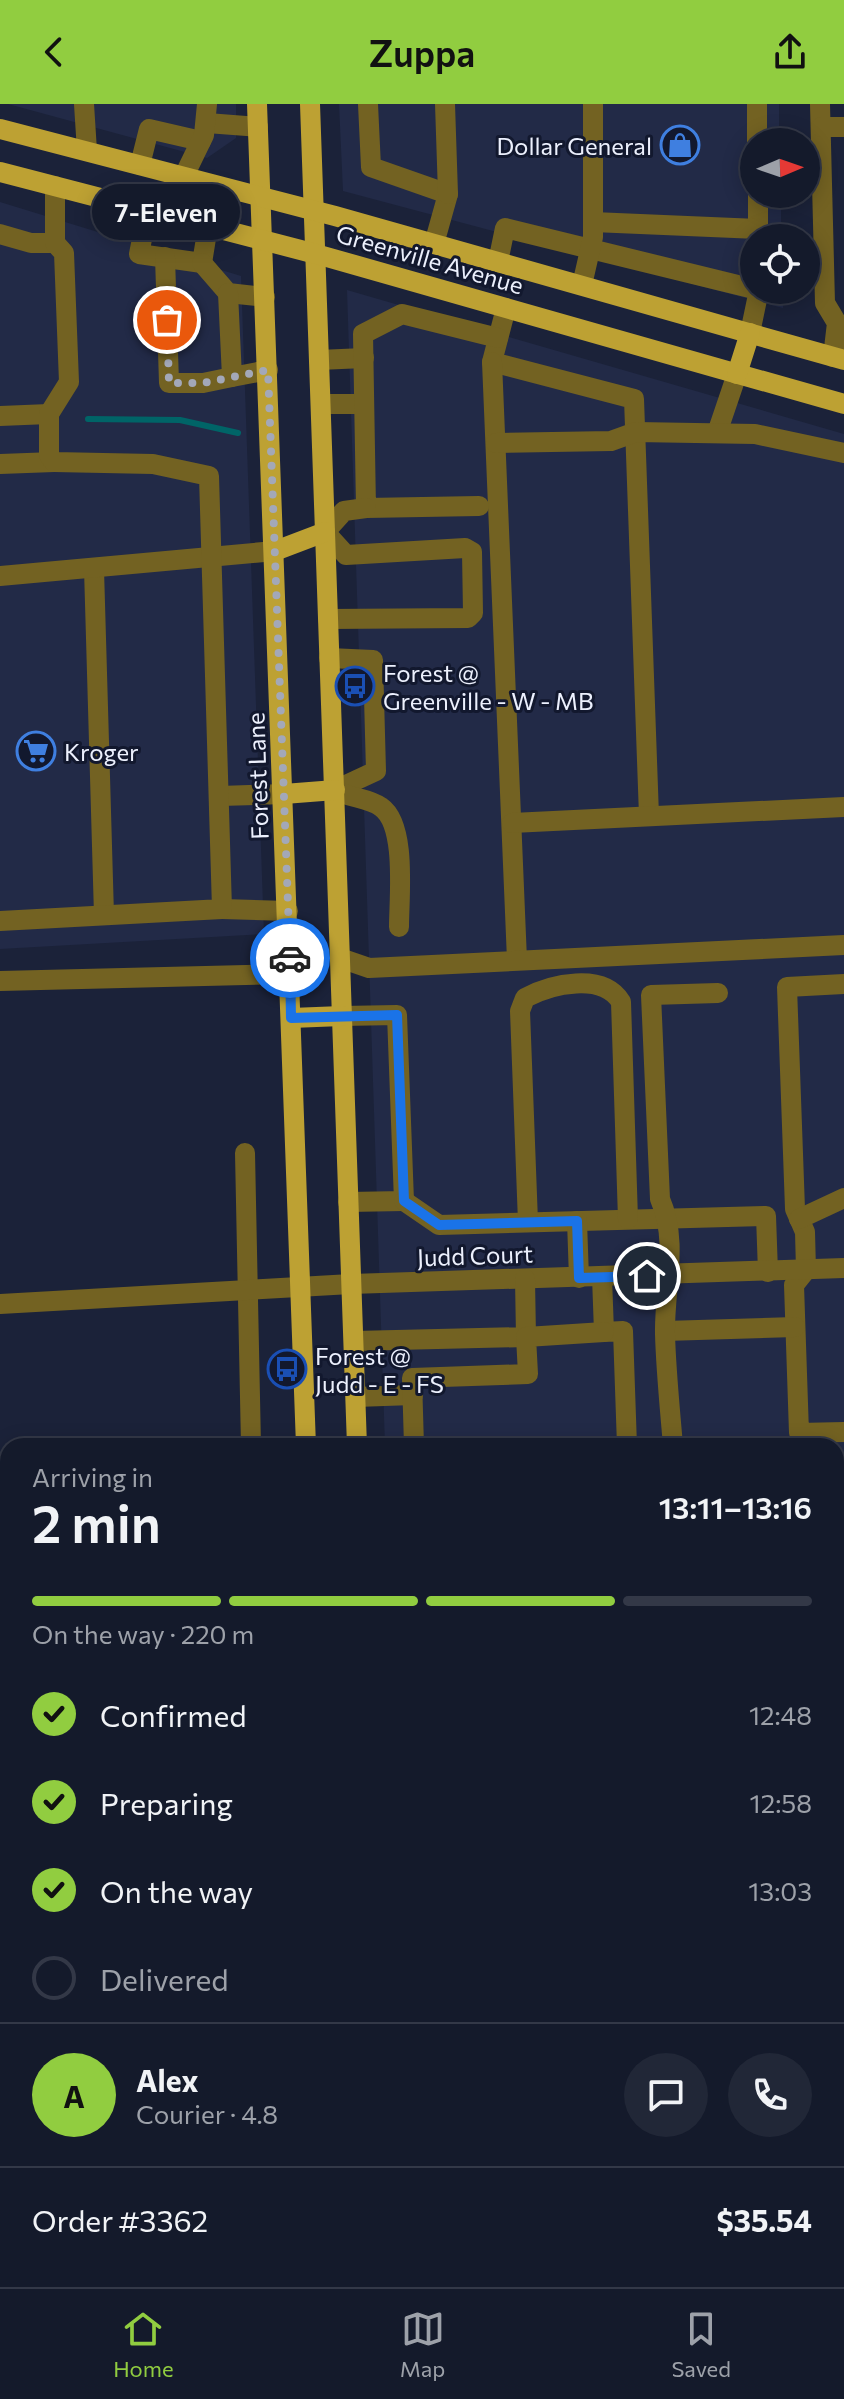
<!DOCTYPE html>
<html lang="en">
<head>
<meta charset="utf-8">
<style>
	:root { --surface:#141a2b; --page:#212737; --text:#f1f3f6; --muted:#9da1a9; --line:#333847; --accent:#91cd40 }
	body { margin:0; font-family:Commissioner,sans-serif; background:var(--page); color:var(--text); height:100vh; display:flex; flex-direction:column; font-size:30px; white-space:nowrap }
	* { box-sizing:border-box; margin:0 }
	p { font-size:26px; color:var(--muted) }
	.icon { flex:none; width:44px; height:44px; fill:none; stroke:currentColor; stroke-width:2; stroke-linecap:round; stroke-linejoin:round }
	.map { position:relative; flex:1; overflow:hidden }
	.sheet { position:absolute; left:0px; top:1334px; width:844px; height:850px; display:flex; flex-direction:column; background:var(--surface); border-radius:24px 24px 0 0; box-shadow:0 4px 20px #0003,0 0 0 2px var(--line) }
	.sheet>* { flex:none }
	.needle { width:52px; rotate:88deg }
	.controls { position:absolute; left:740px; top:24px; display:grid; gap:16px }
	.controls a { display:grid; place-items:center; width:80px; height:80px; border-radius:50%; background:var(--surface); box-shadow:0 4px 20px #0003,0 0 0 2px var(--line); font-size:40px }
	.pin { position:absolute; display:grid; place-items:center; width:68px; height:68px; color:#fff; margin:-34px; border:4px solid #fff; border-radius:50%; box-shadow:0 2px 8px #0007 }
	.courier { position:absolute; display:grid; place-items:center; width:80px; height:80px; margin:-40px; border:6px solid #1a73e8; border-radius:50%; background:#fff; color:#222; box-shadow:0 2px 10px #0007 }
	.bubble { position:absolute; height:56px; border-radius:28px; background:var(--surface); box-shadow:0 4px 20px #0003,0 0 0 2px var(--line); font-size:26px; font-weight:600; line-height:56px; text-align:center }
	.summary em { font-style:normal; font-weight:600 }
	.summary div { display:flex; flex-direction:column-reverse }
	.summary { display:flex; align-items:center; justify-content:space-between; height:136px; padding:0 32px }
	h1 { font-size:52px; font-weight:600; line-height:60px }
	.bar { display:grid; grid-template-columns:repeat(4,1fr); gap:12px 8px; align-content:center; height:96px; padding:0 32px }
	.bar i { height:10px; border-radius:6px; background:var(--line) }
	.bar .active { background:var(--accent) }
	.bar p { grid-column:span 4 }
	.line { display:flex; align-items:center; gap:20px; padding:0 32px; border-top:2px solid var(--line) }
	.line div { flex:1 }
	.round { display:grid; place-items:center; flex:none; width:84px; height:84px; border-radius:42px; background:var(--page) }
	ol { padding:0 32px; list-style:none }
	li { display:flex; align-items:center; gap:24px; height:88px }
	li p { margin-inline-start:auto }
	li .icon { padding:8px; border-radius:50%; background:var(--accent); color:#111; stroke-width:4 }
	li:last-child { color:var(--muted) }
	li i { width:44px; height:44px; border:4px solid var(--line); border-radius:50% }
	header { display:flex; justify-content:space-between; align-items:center; height:104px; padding:0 32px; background:var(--accent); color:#111; font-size:36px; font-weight:600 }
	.menu { display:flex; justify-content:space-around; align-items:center; height:112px; border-top:2px solid var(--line); background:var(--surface); font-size:22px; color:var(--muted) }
	.menu a { display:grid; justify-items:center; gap:4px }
	.menu .active { color:var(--accent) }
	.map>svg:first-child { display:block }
	.built { fill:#222a47 }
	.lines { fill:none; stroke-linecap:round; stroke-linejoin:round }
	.stream { stroke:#006467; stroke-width:6 }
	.minor { stroke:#736222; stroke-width:20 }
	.major { stroke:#bda133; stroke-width:20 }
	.done { stroke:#a3a8b8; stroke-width:8; stroke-dasharray:0 14.4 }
	.route { stroke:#1a73e8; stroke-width:10 }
	.labels { text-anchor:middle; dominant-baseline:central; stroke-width:6; stroke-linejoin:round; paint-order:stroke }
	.poi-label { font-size:24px; fill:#ecf0fd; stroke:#12182e; text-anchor:start }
	.street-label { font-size:24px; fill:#ecf0fd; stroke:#12182e }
</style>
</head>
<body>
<header><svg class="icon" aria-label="back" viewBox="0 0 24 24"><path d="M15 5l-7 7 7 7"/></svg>Zuppa<svg class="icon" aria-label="share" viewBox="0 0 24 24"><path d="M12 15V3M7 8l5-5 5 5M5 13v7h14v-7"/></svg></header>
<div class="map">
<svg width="844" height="2183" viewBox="0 0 844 2183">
	<rect width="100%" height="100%" fill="#1b2239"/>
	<g class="built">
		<polygon points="8,0 236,0 236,34 207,54"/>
		<polygon points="339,0 779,0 779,38 754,38 754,90 781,90 781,134 754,134 754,186 783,186 783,204 343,87"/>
		<polygon points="0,98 241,172 264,830 0,845"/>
		<polygon points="347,186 844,330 844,1467 836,1467 836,1342 385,1342"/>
		<polygon points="844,1972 844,2183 413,2183 413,2176 836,2176 836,1973"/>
	</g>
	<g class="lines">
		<polyline class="stream" points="88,315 180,316 238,329"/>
		<g class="minor">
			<polyline points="84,0 87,47"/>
			<polyline points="368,0 371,63 448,90 434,140"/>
			<polyline points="445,0 448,90"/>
			<polyline points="757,0 757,38"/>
			<polyline points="820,0 825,199 837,219 833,253"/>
			<polyline points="207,19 258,23"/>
			<polyline points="821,23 844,23"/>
			<polyline points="140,61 149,25 201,37"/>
			<polyline points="184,72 204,31 207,0"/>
			<polyline points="758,90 758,134"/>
			<polyline points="148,105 139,150 202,159 208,122"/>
			<polyline points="593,118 758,125"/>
			<polyline points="0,130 31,139 55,139"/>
			<polyline points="165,153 169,279 203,279 232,273"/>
			<polyline points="498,158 505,124 754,185"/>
			<polyline points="202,159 228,189 265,193"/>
			<polyline points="582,181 593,133 593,0"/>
			<polyline points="228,189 232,273 268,266"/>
			<polyline points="506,204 492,258 634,295 649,712"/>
			<polyline points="750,229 759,186"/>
			<polyline points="319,256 364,254"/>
			<polyline points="492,258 517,856"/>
			<polyline points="321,300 364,300"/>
			<polyline points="0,312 49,310"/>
			<polyline points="717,329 737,270"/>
			<polyline points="496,339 611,337 636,328 755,330 844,349"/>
			<polyline points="0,360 54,358"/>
			<polyline points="479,402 366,404 363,230 402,210 498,234"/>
			<polyline points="94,465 104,811"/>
			<polyline points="0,472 275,447"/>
			<polyline points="328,515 468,514 473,509 472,448 465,444 346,451 325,428 344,407 366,404"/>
			<polyline points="329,554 373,556 376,667 335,686"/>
			<path d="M335 686C349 694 369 694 381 703 407 721 399 793 399 823"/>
			<polyline points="220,692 284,690"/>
			<polyline points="512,719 844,703"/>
			<polyline points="222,805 288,807"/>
			<polyline points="0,817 222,805 209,372 153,360 54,358 49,351 49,310 69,278 64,149 55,139 55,82"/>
			<polyline points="340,854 369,864 844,841"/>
			<polyline points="0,877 290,870"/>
			<polyline points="844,880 787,883 795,1105 805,1128 806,1166 794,1181 799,1329 844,1328"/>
			<polyline points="342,912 397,911 404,1097 348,1098"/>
			<polyline points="245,1049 251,1342"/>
			<polyline points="404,1097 439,1121 766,1112 768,1168"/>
			<polyline points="799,1115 844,1094"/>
			<polyline points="577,1117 579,1174"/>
			<path d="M528 1118 520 907 525 894C551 880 603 868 621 898L628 1115"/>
			<polyline points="602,1173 604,1228 623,1227 627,1342"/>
			<polyline points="0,1200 351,1180 844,1164"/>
			<polyline points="665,1227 795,1223"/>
			<polyline points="354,1237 526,1233 525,1175"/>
			<polyline points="356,1293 413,1291"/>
			<polyline points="414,1342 412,1274 528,1270 526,1233 604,1228"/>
			<path d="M673 1342C670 1305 666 1267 665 1230 664 1185 679 1138 660 1095L651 891 718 889"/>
			<polyline points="836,1450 844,1450"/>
			<polyline points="0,1455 8,1455"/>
			<polyline points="836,1502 844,1503"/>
			<polyline points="8,1655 1,1655 8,1887"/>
			<polyline points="0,1948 8,1948"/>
			<polyline points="836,1958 844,1958"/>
			<polyline points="836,2011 844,2011"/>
			<polyline points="836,2059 844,2058"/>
			<polyline points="714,2176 714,2183"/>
			<polyline points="87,2183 90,2176"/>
		</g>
		<g class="major">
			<polyline points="257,0 306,1342"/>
			<polyline points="310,0 357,1342"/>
			<polyline points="0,25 335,112 844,256"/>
			<polyline points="0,68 316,150 844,300"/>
			<polyline points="737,270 750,229"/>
			<polyline points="275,447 325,428"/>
			<polyline points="284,690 335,686"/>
			<polyline points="291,914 342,912"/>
			<polyline points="336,2176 336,2183"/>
			<polyline points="386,2176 386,2183"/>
		</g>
	</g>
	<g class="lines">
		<polyline class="done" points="167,216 169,279 203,279 268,266 290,854"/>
		<polyline class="route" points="290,854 291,914 397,911 404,1097 439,1121 577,1117 579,1174 647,1172"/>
	</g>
	<defs>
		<symbol id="shop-ring" viewBox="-11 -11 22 22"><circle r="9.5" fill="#12182e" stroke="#3f7fe0" stroke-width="1.5"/><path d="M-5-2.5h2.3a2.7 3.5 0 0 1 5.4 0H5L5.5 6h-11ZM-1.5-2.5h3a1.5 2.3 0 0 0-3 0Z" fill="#3f7fe0"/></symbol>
		<symbol id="bus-ring" viewBox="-11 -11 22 22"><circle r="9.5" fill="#12182e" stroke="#1a4fb4" stroke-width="1.5"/><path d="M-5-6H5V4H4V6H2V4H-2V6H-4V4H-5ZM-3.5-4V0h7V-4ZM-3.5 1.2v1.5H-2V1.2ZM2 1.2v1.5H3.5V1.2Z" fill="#1a4fb4"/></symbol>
		<symbol id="supermarket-ring" viewBox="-11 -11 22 22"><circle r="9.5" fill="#12182e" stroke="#3f7fe0" stroke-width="1.5"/><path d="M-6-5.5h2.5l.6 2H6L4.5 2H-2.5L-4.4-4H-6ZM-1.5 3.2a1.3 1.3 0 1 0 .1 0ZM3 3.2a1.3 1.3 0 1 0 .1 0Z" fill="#3f7fe0"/></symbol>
	</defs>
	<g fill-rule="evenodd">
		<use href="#shop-ring" x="658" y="19" width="44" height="44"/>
		<use href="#bus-ring" x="333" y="560" width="44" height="44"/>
		<use href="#supermarket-ring" x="14" y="625" width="44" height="44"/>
		<use href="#bus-ring" x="265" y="1243" width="44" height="44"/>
	</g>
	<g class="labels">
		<g class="poi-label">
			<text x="652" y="41" text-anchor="end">Dollar General</text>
			<text x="383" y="568">Forest @<tspan x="383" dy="28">Greenville - W - MB</tspan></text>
			<text x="64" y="647">Kroger</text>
			<text x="315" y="1251">Forest @<tspan x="315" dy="28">Judd - E - FS</tspan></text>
		</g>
		<g class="street-label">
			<text transform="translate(430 155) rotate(16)">Greenville Avenue</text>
			<text transform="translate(257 672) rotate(-92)">Forest Lane</text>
			<text transform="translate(475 1151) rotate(-2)">Judd Court</text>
		</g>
	</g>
</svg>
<div class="controls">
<a><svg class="needle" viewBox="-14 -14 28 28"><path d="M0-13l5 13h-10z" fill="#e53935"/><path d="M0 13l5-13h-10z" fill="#9da1a9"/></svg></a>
<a><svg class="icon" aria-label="locate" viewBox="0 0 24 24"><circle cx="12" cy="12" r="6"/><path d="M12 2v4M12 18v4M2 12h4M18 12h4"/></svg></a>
</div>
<div class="pin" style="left:167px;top:216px;background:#ea580c"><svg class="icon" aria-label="bag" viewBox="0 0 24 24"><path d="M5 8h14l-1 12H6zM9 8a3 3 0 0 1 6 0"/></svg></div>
<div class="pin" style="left:647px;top:1172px;background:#1f2937"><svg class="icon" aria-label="home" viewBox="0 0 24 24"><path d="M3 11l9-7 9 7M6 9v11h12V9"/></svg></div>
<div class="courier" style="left:290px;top:854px"><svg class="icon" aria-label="car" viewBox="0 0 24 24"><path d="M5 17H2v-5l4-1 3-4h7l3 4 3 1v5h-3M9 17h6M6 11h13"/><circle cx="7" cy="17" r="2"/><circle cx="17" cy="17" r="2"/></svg></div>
<div class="bubble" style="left:92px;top:80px;width:148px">7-Eleven</div>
<section class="sheet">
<div class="summary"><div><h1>2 min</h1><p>Arriving in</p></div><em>13:11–13:16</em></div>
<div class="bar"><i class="active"></i><i class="active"></i><i class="active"></i><i></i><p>On the way · 220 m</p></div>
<ol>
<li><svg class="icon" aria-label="check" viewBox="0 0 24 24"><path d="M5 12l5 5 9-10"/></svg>Confirmed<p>12:48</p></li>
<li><svg class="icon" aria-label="check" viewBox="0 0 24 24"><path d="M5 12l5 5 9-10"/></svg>Preparing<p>12:58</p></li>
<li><svg class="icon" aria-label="check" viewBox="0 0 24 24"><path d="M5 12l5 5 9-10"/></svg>On the way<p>13:03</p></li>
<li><i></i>Delivered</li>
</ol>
<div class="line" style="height:144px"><b class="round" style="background:var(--accent);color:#111">A</b><div><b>Alex</b><p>Courier · 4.8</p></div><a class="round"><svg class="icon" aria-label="chat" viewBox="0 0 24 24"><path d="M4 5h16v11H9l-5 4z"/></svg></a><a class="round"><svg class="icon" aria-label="phone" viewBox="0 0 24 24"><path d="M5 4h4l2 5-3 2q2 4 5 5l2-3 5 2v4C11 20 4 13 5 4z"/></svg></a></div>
<div class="line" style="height:104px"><div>Order #3362</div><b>$35.54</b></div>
</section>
</div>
<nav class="menu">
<a class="active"><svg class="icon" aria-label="home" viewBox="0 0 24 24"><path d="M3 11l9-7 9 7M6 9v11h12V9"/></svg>Home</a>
<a><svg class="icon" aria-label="map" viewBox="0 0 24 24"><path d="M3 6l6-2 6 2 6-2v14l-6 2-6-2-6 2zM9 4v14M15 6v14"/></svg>Map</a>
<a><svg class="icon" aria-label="saved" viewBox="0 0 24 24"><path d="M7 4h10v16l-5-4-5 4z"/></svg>Saved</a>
</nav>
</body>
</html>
